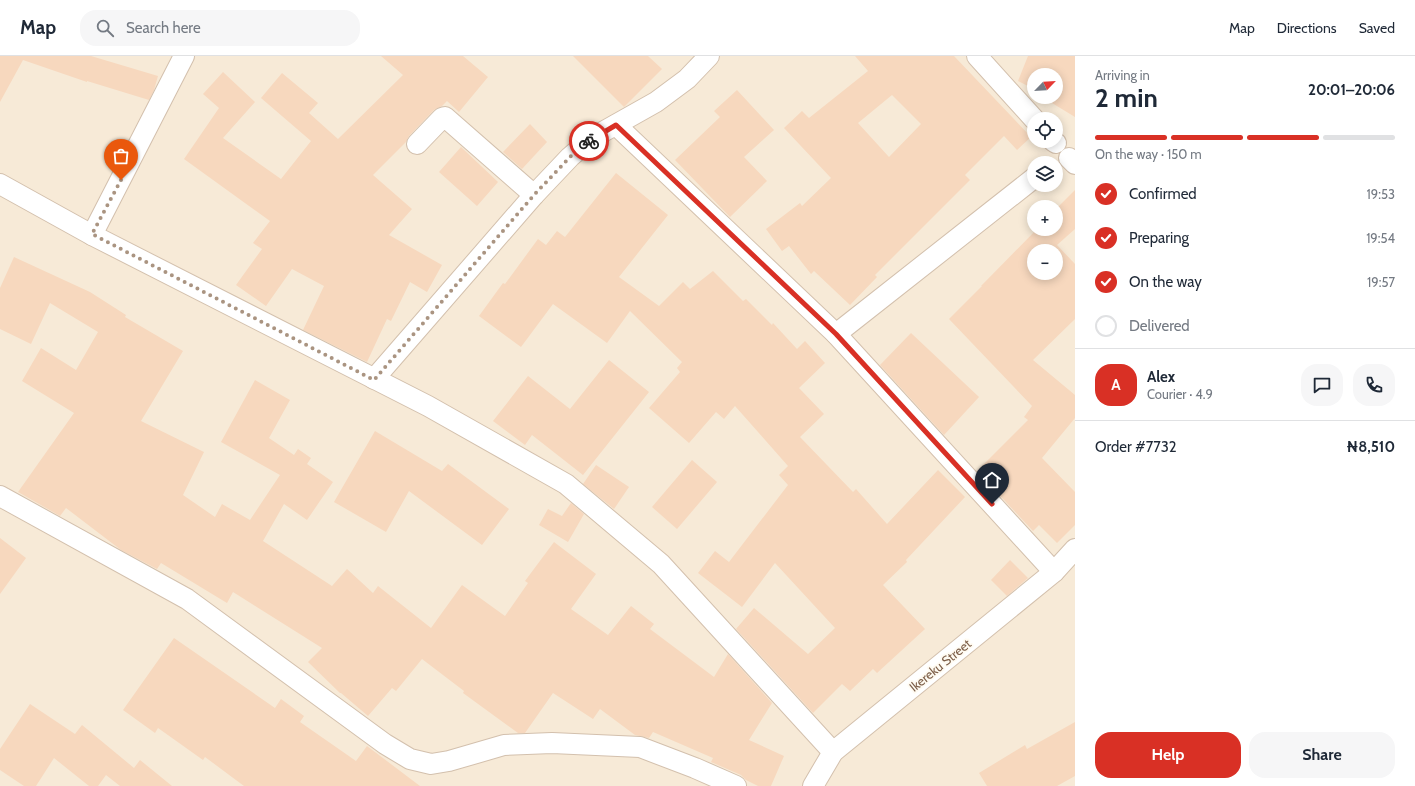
<!DOCTYPE html>
<html lang="en">
<head>
<meta charset="utf-8">
<style>
	:root { --surface:#fff; --page:#f6f6f7; --text:#1f2937; --muted:#747a83; --line:#e0e1e3; --accent:#d93025 }
	body { margin:0; font-family:Cabin,sans-serif; background:var(--page); color:var(--text); height:100vh; display:flex; flex-direction:column; font-size:15px; white-space:nowrap }
	* { box-sizing:border-box; margin:0 }
	p { font-size:13px; color:var(--muted) }
	.icon { flex:none; width:22px; height:22px; fill:none; stroke:currentColor; stroke-width:2; stroke-linecap:round; stroke-linejoin:round }
	.map { position:relative; flex:1; overflow:hidden }
	.panel { display:flex; flex-direction:column; background:var(--surface); width:340px }
	.panel>* { flex:none }
	.needle { width:26px; rotate:65deg }
	.buttons { position:absolute; left:1027px; top:12px; display:grid; gap:8px }
	.buttons a { display:grid; place-items:center; width:36px; height:36px; border-radius:50%; background:var(--surface); box-shadow:0 2px 10px #0003; font-size:20px }
	.pin { position:absolute; display:grid; place-items:center; width:34px; height:34px; color:#fff; margin:-41px -17px; border-radius:50% 50% 50% 0; rotate:-45deg; box-shadow:0 0 4px #0007 }
	.pin .icon { rotate:45deg }
	.courier { position:absolute; display:grid; place-items:center; width:40px; height:40px; margin:-20px; border:3px solid #d93025; border-radius:50%; background:#fff; color:#222; box-shadow:0 1px 5px #0007 }
	.headline em { font-style:normal; font-weight:700 }
	.headline div { display:flex; flex-direction:column-reverse }
	.headline { display:flex; align-items:center; justify-content:space-between; height:68px; padding:0 20px }
	h1 { font-size:26px; font-weight:700; line-height:30px }
	.bar { display:grid; grid-template-columns:repeat(4,1fr); gap:6px 4px; align-content:center; height:48px; padding:0 20px }
	.bar i { height:5px; border-radius:3px; background:var(--line) }
	.bar .active { background:var(--accent) }
	.bar p { grid-column:span 4 }
	.line { display:flex; align-items:center; gap:10px; padding:0 20px; border-top:1px solid var(--line) }
	.line div { flex:1 }
	.round { display:grid; place-items:center; flex:none; width:42px; height:42px; border-radius:16px; background:var(--page) }
	ol { padding:0 20px; list-style:none }
	li { display:flex; align-items:center; gap:12px; height:44px }
	li p { margin-inline-start:auto }
	li .icon { padding:4px; border-radius:50%; background:var(--accent); color:#fff; stroke-width:4 }
	li:last-child { color:var(--muted) }
	li i { width:22px; height:22px; border:2px solid var(--line); border-radius:50% }
	.button { display:flex; gap:8px; margin-top:auto; padding:8px 20px }
	.button a { flex:1; height:46px; border-radius:16px; background:var(--accent); color:#fff; font-size:16px; font-weight:700; line-height:46px; text-align:center }
	.button a+a { background:var(--page); color:var(--text) }
	header { display:flex; align-items:center; gap:24px; box-sizing:border-box; height:56px; padding:0 20px; background:var(--surface); border-bottom:1px solid var(--line) }
	header strong { font-size:19px }
	nav { display:flex; gap:22px; margin-inline-start:auto; font-size:14px }
	.search { width:280px; height:36px; background:var(--page); display:flex; align-items:center; gap:10px; box-sizing:border-box; padding:0 14px; border-radius:16px; color:var(--muted); font-size:15px }
	main { display:flex; flex:1; min-height:0 }
	.map>svg:first-child { display:block }
	.residential { fill:#f7ead7; fill-rule:evenodd }
	.building { fill:#f7d8be; fill-rule:evenodd }
	.lines { fill:none; stroke-linecap:round; stroke-linejoin:round }
	.street-casing { stroke:#d3c0ad; stroke-width:22 }
	.street { stroke:#fff; stroke-width:20 }
	.done { stroke:#aa9481; stroke-width:4; stroke-dasharray:0 7.2 }
	.route { stroke:#d93025; stroke-width:5 }
	.labels { text-anchor:middle; dominant-baseline:central; stroke-width:3.5; stroke-linejoin:round; paint-order:stroke }
	.street-label { font-size:13px; fill:#7d5f49; stroke:#fffbf2 }
</style>
</head>
<body>
<header>
<strong>Map</strong>
<div class="search"><svg class="icon" aria-label="search" viewBox="0 0 24 24"><circle cx="10" cy="10" r="6"/><path d="M15 15l6 6"/></svg>Search here</div>
<nav><a>Map</a><a>Directions</a><a>Saved</a></nav>
</header>
<main>
<div class="map">
<svg width="1075" height="730" viewBox="0 0 1075 730">
	<rect width="100%" height="100%" fill="#fef7ea"/>
	<path class="residential" d="M0 0H1075V730H0ZM1034 19H1056V41H1034ZM1034 63H1056V85H1034ZM1034 107H1056V129H1034ZM1034 151H1056V173H1034ZM1034 195H1056V217H1034Z"/>
	<g class="building">
		<polygon points="0,0 91,0 158,20 154,34 149,44 87,25 87,26 23,4 0,46"/>
		<polygon points="381,0 463,0 488,21 459,56 447,45 442,50 434,54 409,80 406,86 373,119 412,153 389,179 442,209 427,236 410,226 391,265 387,263 367,306 303,274 324,230 292,213 266,250 236,229 262,193 253,187 270,165 184,103 219,52 203,38 223,16 255,46 223,82 281,123 311,85 261,42 282,17 318,47 309,57 338,83 403,19"/>
		<polygon points="573,0 648,0 662,13 624,51"/>
		<path d="M855 0H954L1031 81 1017 94 1004 80 965 119 970 124 875 219 877 221 850 249 814 215 811 218 789 190 782 195 766 173 800 147 802 150 831 122 784 72 802 55 809 62 868 15ZM892 39 921 68 889 101 858 67Z"/>
		<polygon points="1028,0 1075,0 1075,61 1052,47 1055,42 1054,41 1056,41 1056,19 1034,19 1034,33 1018,25"/>
		<polygon points="737,34 774,74 744,101 767,125 730,161 675,104 720,61 714,55"/>
		<polygon points="530,68 547,86 522,113 503,96"/>
		<polygon points="461,91 498,126 477,150 439,116"/>
		<polygon points="616,117 668,159 619,221 659,250 683,226 690,233 713,215 743,245 746,243 772,269 773,267 797,293 805,285 825,307 799,332 824,358 800,381 853,436 856,433 887,468 938,414 965,441 906,504 907,506 883,529 925,573 877,617 873,613 850,635 842,628 813,657 736,573 754,552 808,598 835,572 775,507 742,551 698,517 715,495 729,506 788,429 779,419 788,410 735,350 724,363 716,356 689,387 649,352 680,316 677,312 682,306 630,255 607,287 553,248 521,291 479,260 503,227 505,228 538,183 546,189 557,175 565,181"/>
		<path d="M1075 134V173L1057 189 1075 208V263L1033 304 1075 339V362L1042 402 1075 436V469L1057 487 1039 469 1033 475 977 415 1028 364 1024 361 1032 350 949 263 982 230H981L1037 173H1056V153ZM1034 195H1056V217H1034Z"/>
		<polygon points="14,201 90,236 126,259 125,261 183,295 141,365 204,396 183,439 215,461 222,448 250,464 280,419 221,386 255,324 290,344 269,382 294,399 298,393 311,402 307,408 333,426 307,464 284,448 263,485 332,530 347,513 373,537 378,530 431,572 462,529 505,560 528,527 525,525 554,486 596,518 571,553 608,579 631,550 654,568 650,573 714,621 728,598 772,647 749,684 784,700 771,730 758,730 746,724 741,719 711,706 713,702 653,676 649,682 635,679 600,653 593,663 553,637 525,677 518,677 463,637 464,635 422,603 396,635 392,632 368,660 341,637 340,637 308,606 322,592 233,536 227,547 161,507 157,513 121,494 66,452 60,460 18,436 74,357 22,325 41,292 76,314 98,276 50,247 31,288 0,273 0,232"/>
		<polygon points="911,277 979,341 944,379 880,309"/>
		<polygon points="609,304 649,336 583,419 532,379 525,389 493,365 528,320 570,353"/>
		<polygon points="375,375 442,415 448,408 509,453 482,489 409,435 386,476 334,446"/>
		<polygon points="692,404 717,426 677,473 652,451"/>
		<polygon points="596,409 629,431 614,453 583,428"/>
		<polygon points="571,447 584,458 568,486 539,469 548,453 562,460"/>
		<polygon points="0,482 26,502 0,538"/>
		<polygon points="1010,504 1028,522 1007,540 991,524"/>
		<polygon points="174,582 275,652 281,643 304,660 300,666 356,705 367,690 420,730 244,730 205,701 203,704 158,672 155,677 123,654"/>
		<polygon points="30,648 75,678 82,669 134,712 140,704 172,730 120,730 106,719 98,730 89,730 54,702 36,730 24,730 0,714 0,693"/>
		<polygon points="1075,666 1075,720 1057,730 987,730 979,717 1025,689 1027,693"/>
	</g>
	<g class="lines">
		<defs>
			<g id="street">
				<polyline points="977,0 1034,63"/>
				<polyline points="616,69 836,278 1054,516"/>
				<polyline points="1053,85 1056,87"/>
				<polyline points="417,88 442,62 445,61 534,139"/>
				<polyline points="1069,102 1075,108"/>
				<polyline points="0,128 92,179 428,350 566,428 661,508 833,696"/>
				<polyline points="92,179 184,0"/>
				<polyline points="836,278 1034,122"/>
				<polyline points="374,323 534,139 570,101 592,82 656,46 687,23 709,0"/>
				<polyline points="0,440 187,543 385,688 410,703 431,708 449,705 504,689 552,687 640,691 695,712 736,730"/>
				<polyline points="813,730 833,696 1054,516 1075,493"/>
			</g>
		</defs>
		<use href="#street" class="street-casing"/>
		<use href="#street" class="street"/>
	</g>
	<g class="lines">
		<polyline class="done" points="121,124 92,178 374,324 534,139 570,101 589,85"/>
		<polyline class="route" points="589,85 616,69 836,278 992,448"/>
	</g>
	<g class="labels">
		<g class="street-label">
			<text transform="translate(940 609) rotate(-39)">Ikereku Street</text>
		</g>
	</g>
</svg>
<div class="buttons">
<a><svg class="needle" viewBox="-14 -14 28 28"><path d="M0-13l5 13h-10z" fill="#e53935"/><path d="M0 13l5-13h-10z" fill="#747a83"/></svg></a>
<a><svg class="icon" aria-label="locate" viewBox="0 0 24 24"><circle cx="12" cy="12" r="6"/><path d="M12 2v4M12 18v4M2 12h4M18 12h4"/></svg></a>
<a><svg class="icon" aria-label="layers" viewBox="0 0 24 24"><path d="M12 4l9 5-9 5-9-5zM3 14l9 5 9-5"/></svg></a>
<a>+</a>
<a>−</a>
</div>
<div class="pin" style="left:121px;top:124px;background:#ea580c"><svg class="icon" aria-label="bag" viewBox="0 0 24 24"><path d="M5 8h14l-1 12H6zM9 8a3 3 0 0 1 6 0"/></svg></div>
<div class="pin" style="left:992px;top:448px;background:#1f2937"><svg class="icon" aria-label="home" viewBox="0 0 24 24"><path d="M3 11l9-7 9 7M6 9v11h12V9"/></svg></div>
<div class="courier" style="left:589px;top:85px"><svg class="icon" aria-label="bike" viewBox="0 0 24 24"><circle cx="6" cy="16" r="4"/><circle cx="18" cy="16" r="4"/><path d="M6 16l4-8h5l3 8M10 8l3 8H6M13 5h3"/></svg></div>
</div>
<section class="panel">
<div class="headline"><div><h1>2 min</h1><p>Arriving in</p></div><em>20:01–20:06</em></div>
<div class="bar"><i class="active"></i><i class="active"></i><i class="active"></i><i></i><p>On the way · 150 m</p></div>
<ol>
<li><svg class="icon" aria-label="check" viewBox="0 0 24 24"><path d="M5 12l5 5 9-10"/></svg>Confirmed<p>19:53</p></li>
<li><svg class="icon" aria-label="check" viewBox="0 0 24 24"><path d="M5 12l5 5 9-10"/></svg>Preparing<p>19:54</p></li>
<li><svg class="icon" aria-label="check" viewBox="0 0 24 24"><path d="M5 12l5 5 9-10"/></svg>On the way<p>19:57</p></li>
<li><i></i>Delivered</li>
</ol>
<div class="line" style="height:72px"><b class="round" style="background:var(--accent);color:#fff">A</b><div><b>Alex</b><p>Courier · 4.9</p></div><a class="round"><svg class="icon" aria-label="chat" viewBox="0 0 24 24"><path d="M4 5h16v11H9l-5 4z"/></svg></a><a class="round"><svg class="icon" aria-label="phone" viewBox="0 0 24 24"><path d="M5 4h4l2 5-3 2q2 4 5 5l2-3 5 2v4C11 20 4 13 5 4z"/></svg></a></div>
<div class="line" style="height:52px"><div>Order #7732</div><b>₦8,510</b></div>
<div class="button"><a>Help</a><a>Share</a></div>
</section>
</main>
</body>
</html>
